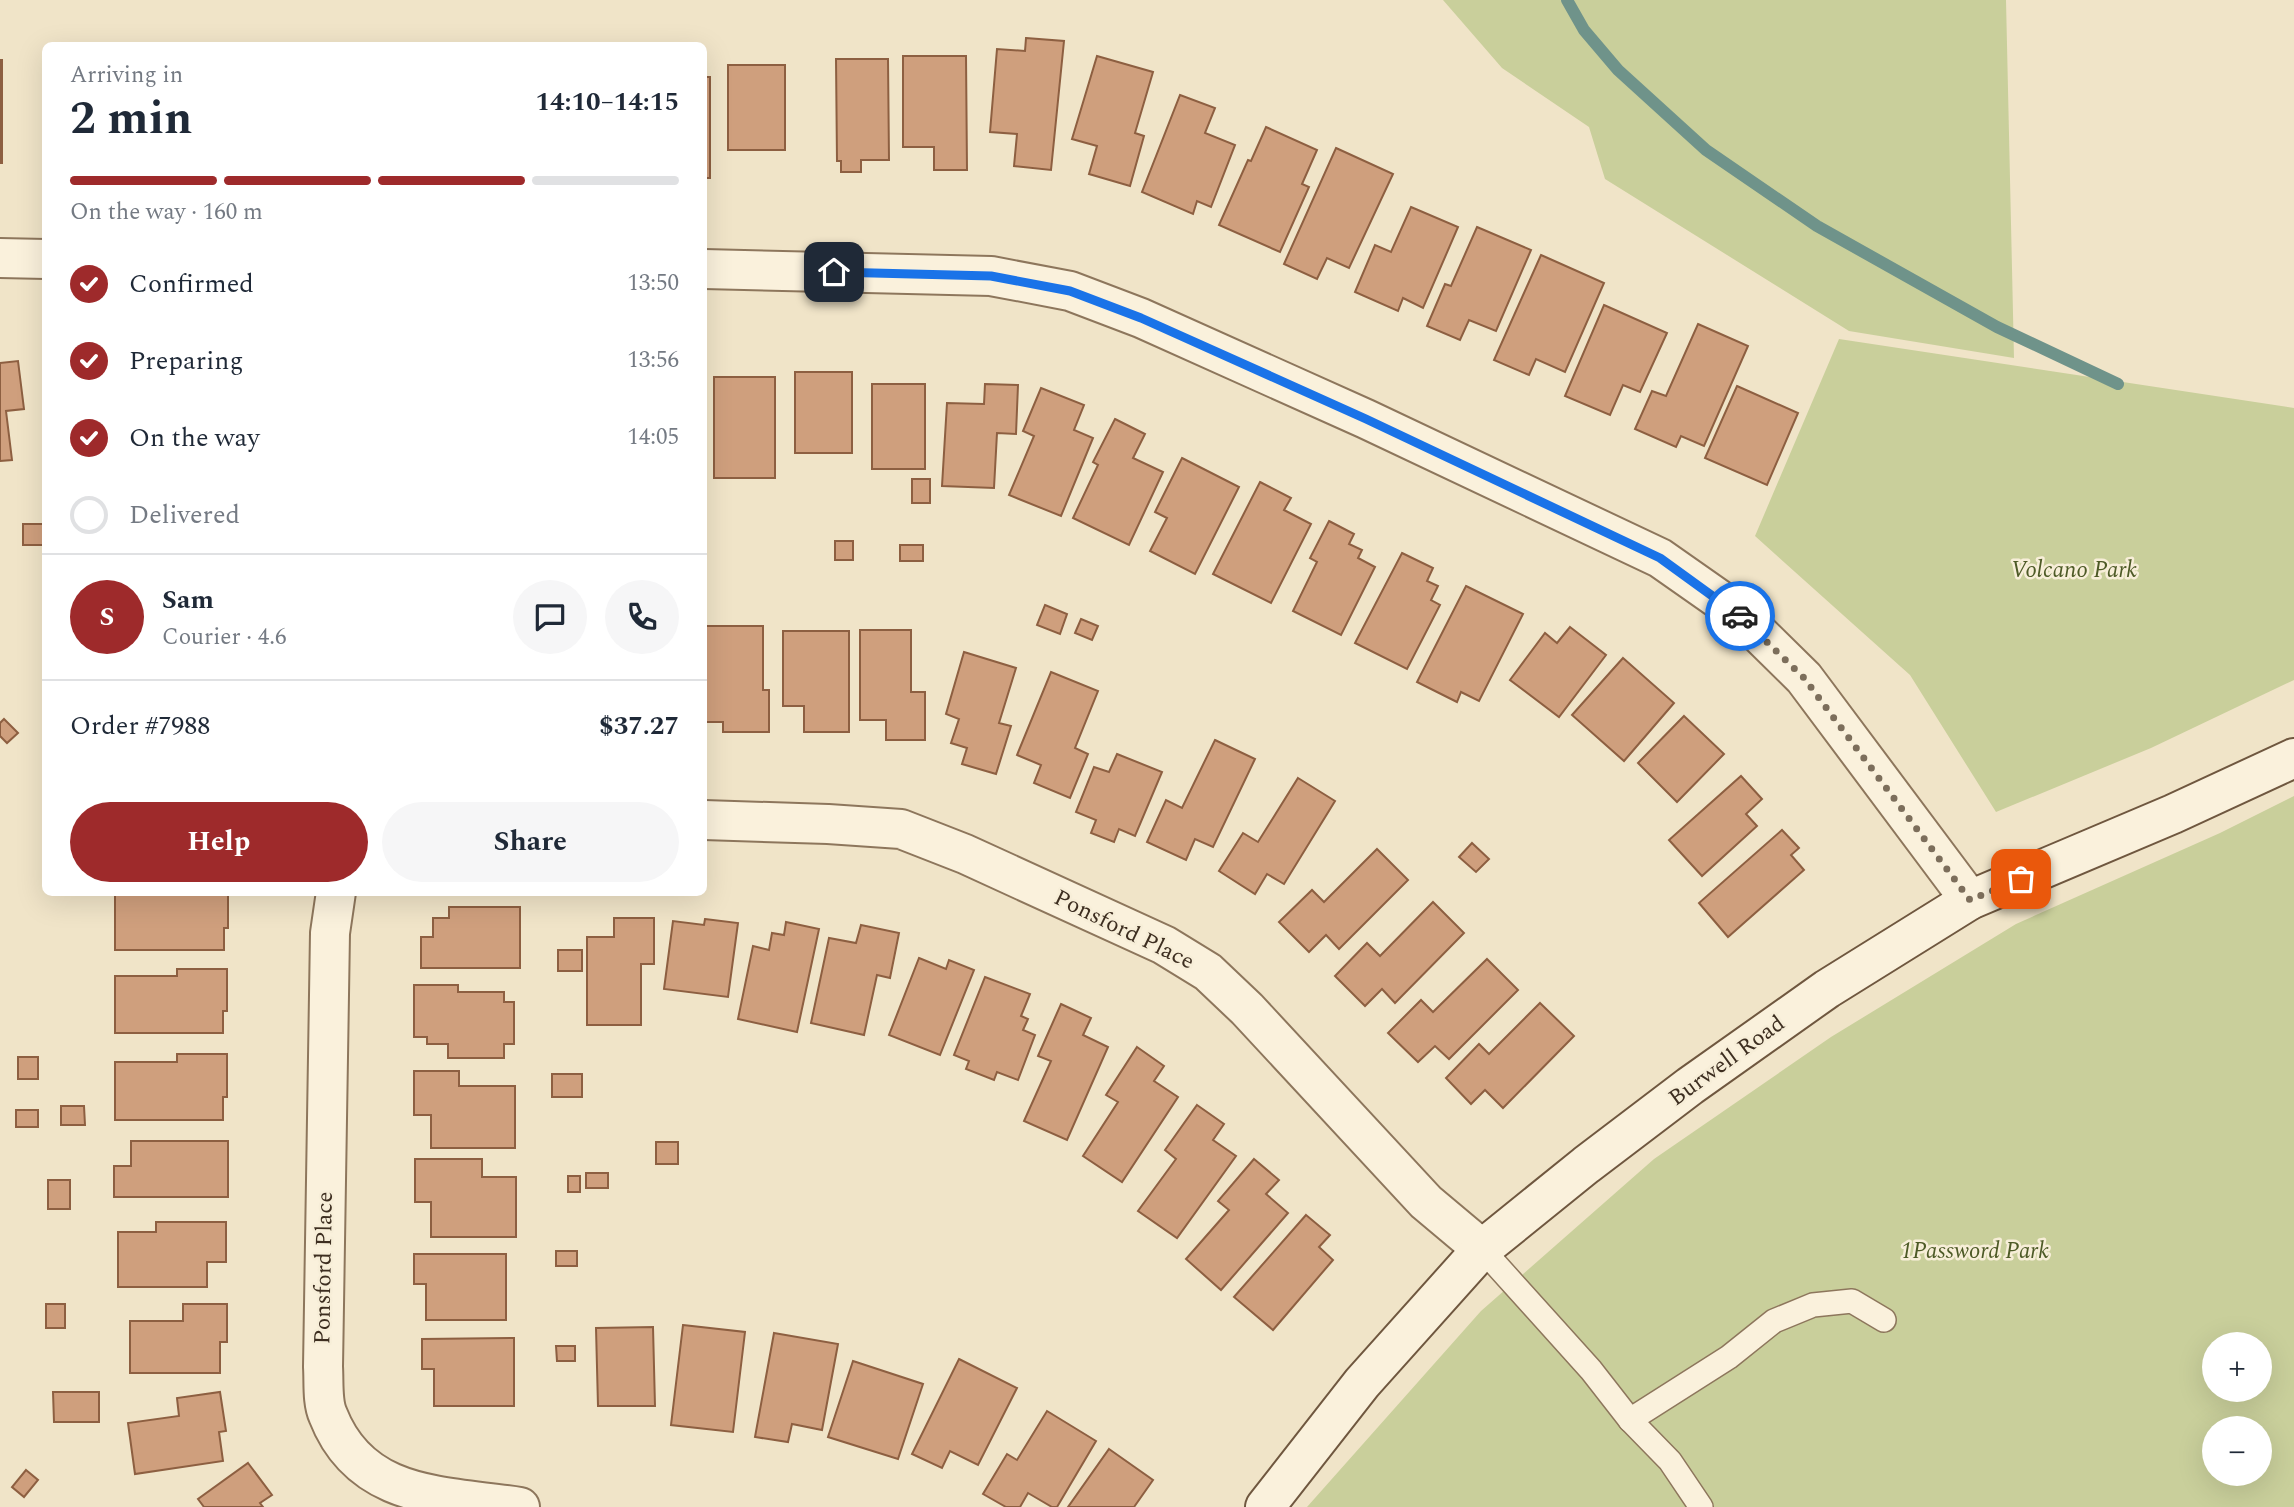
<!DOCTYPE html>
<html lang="en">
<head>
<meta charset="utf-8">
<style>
	:root { --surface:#fff; --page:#f6f6f7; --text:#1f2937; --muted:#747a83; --line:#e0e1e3; --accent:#9e2a2b }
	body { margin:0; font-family:Spectral,serif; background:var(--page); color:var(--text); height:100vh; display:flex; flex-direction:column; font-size:26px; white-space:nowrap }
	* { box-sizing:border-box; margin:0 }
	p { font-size:23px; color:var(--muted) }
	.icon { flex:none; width:38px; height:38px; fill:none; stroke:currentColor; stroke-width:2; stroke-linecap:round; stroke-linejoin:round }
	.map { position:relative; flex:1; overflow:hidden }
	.details { position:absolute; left:42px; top:42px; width:665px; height:854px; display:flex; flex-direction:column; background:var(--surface); border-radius:10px; box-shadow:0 7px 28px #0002 }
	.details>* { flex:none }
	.tools { position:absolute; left:2202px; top:1332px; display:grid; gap:14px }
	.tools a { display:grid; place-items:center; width:70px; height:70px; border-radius:50%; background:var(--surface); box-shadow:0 7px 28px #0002; font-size:35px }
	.pin { position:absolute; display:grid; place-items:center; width:60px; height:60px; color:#fff; margin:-30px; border-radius:14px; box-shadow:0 4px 10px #0006 }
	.courier { position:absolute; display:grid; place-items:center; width:70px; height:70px; margin:-35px; border:5px solid #1a73e8; border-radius:50%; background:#fff; color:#222; box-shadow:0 2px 9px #0007 }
	.overview em { font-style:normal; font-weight:700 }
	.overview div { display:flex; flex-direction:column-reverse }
	.overview { display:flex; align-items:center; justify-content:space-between; height:119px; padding:0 28px }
	h1 { font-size:46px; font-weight:700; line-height:52px }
	.bar { display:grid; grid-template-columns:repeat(4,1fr); gap:10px 7px; align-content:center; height:84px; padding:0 28px }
	.bar i { height:9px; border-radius:5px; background:var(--line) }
	.bar .selected { background:var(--accent) }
	.bar p { grid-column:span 4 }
	.line { display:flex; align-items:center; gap:18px; padding:0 28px; border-top:2px solid var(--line) }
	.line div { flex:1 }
	.round { display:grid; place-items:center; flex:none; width:74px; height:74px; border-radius:37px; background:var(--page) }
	ol { padding:0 28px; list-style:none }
	li { display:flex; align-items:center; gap:21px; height:77px }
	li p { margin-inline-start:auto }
	li .icon { padding:7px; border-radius:50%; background:var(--accent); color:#fff; stroke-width:4 }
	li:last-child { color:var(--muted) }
	li i { width:38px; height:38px; border:4px solid var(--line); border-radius:50% }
	.primary-button { display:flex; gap:14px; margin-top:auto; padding:14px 28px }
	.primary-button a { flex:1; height:80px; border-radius:42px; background:var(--accent); color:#fff; font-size:28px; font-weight:700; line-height:80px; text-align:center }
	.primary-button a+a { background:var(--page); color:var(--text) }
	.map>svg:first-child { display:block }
	.green { fill:#c9cf9b; fill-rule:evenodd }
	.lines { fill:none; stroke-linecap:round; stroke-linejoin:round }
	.stream { stroke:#6f938a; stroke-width:12 }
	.building { fill:#cf9f7d; stroke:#8d5f41; stroke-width:2 }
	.service-casing { stroke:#8d765c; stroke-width:26 }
	.minor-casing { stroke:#8d765c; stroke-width:42 }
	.secondary-casing { stroke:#6f573f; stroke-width:42 }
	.service { stroke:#faf1dc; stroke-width:23 }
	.minor { stroke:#faf1dc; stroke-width:38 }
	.secondary { stroke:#faf1dc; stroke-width:38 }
	.done { stroke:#7c6e5b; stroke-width:7; stroke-dasharray:0 12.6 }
	.route { stroke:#1a73e8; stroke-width:9 }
	.labels { text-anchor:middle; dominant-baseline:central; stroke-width:5; stroke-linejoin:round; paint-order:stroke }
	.park-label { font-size:23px; font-style:italic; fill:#4d5a26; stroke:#f7eed8 }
	.street-label { font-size:23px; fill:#3d2e20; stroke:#f7eed8 }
</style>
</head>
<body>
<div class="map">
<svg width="2294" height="1507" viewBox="0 0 2294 1507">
	<rect width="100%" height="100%" fill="#f0e4c8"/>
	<g class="green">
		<polygon points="1443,0 2006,0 2014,358 1849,331 1605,179 1589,127 1502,68"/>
		<polygon points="1839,339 2294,408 2294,680 2151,748 1996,812 1910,675 1755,536"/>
		<path d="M2294 796V1507H1307L1481 1311 1654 1159 1831 1037 2016 924 2220 833ZM2214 1344H2259V1390H2214ZM2214 1428H2259V1474H2214Z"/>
	</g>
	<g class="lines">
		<polyline class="stream" points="1567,0 1584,30 1618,70 1706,150 1817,226 1997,327 2118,384"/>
	</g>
	<g class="building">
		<polygon points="1026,38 1064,41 1051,170 1014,166 1017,134 990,132 997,49 1025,51"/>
		<polygon points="903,56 966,56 967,170 934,170 934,147 903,147"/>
		<polygon points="1097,56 1153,72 1135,133 1144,136 1130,186 1089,174 1097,146 1072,139"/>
		<polygon points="836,59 888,59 889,160 861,160 861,172 841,172 841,161 837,161"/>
		<rect x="0" y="60" width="2" height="103"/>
		<rect x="728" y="65" width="57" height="85"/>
		<rect x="704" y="77" width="6" height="101"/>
		<polygon points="1180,95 1215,108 1205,133 1235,145 1211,207 1197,201 1193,214 1142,192"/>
		<polygon points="1266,127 1317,150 1302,184 1309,187 1280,252 1219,225 1248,160 1251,161"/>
		<polygon points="1336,148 1393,174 1349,268 1327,258 1317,279 1284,264"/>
		<polygon points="1411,207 1458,227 1423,308 1403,298 1398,311 1355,292 1375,245 1391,252"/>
		<polygon points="1477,227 1531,250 1496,331 1469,320 1460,340 1427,326 1445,284 1451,286"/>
		<polygon points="1541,255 1604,283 1565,372 1536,359 1529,375 1494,360"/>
		<polygon points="1604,305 1667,333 1640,392 1623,385 1610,415 1565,396"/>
		<polygon points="1698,324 1748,346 1704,446 1681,436 1676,447 1635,429 1652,391 1666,396"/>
		<polygon points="18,361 24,409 6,411 12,460 0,461 0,363"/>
		<rect x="795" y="372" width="57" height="81"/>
		<rect x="714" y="377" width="61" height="101"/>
		<rect x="872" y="384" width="53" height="85"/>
		<polygon points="985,384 1018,385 1016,434 997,433 994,488 942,486 947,403 984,404"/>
		<polygon points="1737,386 1798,413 1767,485 1705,458"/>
		<polygon points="1041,388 1084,405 1074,430 1093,438 1061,516 1009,495 1034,436 1023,431"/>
		<polygon points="1115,419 1145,434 1133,458 1163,472 1129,545 1073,518 1098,465 1093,462"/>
		<polygon points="1182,458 1239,487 1195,574 1150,551 1167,518 1155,512"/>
		<rect x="912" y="479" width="18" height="24"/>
		<polygon points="1260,482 1291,498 1284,510 1311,524 1271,603 1213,574"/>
		<polygon points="1329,521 1354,534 1349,544 1362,550 1358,558 1375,567 1341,635 1293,611 1317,562 1310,558"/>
		<rect x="23" y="524" width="21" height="21"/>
		<rect x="835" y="541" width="18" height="19"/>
		<rect x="900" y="545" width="23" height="16"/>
		<polygon points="1402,553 1433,568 1427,581 1438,586 1431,600 1440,605 1407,669 1355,643"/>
		<polygon points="1466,586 1523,614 1479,701 1461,692 1457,702 1417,682"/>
		<polygon points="1045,605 1067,614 1060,634 1037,625"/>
		<polygon points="1081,619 1098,626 1092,640 1075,633"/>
		<polygon points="705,626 763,626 763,690 769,690 769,732 723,732 723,722 705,722"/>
		<polygon points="1570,627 1606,655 1559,717 1510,680 1545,633 1557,643"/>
		<polygon points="860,630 911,630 911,692 925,692 925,740 886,740 886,720 860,720"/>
		<polygon points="783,631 849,631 849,732 804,732 804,706 783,706"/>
		<polygon points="964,652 1016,668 999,723 1011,726 996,774 962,764 967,748 951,743 959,719 946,714"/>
		<polygon points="1623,658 1674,703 1624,761 1572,715"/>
		<polygon points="1051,672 1098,691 1075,748 1088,754 1070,798 1034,783 1041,765 1017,755"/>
		<polygon points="1684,716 1724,754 1677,802 1638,763"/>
		<polygon points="4,719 18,733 7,743 0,736 0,723"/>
		<polygon points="1215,740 1255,759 1213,847 1195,839 1186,860 1147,842 1166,800 1182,808"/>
		<polygon points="1117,754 1162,772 1135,836 1119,829 1114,842 1091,833 1096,820 1076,812 1094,767 1109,772"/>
		<polygon points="1741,776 1762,799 1746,814 1757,826 1702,876 1669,840"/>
		<polygon points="1298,778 1335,801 1284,884 1267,874 1255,894 1219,871 1243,833 1258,842"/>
		<polygon points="1782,830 1799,848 1791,855 1804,870 1728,937 1699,903"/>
		<polygon points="1472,843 1489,859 1476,872 1459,857"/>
		<polygon points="1377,849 1408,880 1339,949 1326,935 1309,952 1279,922 1312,890 1324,902"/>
		<polygon points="228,892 228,928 224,928 224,950 115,950 115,893"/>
		<polygon points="1433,902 1464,933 1395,1003 1382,989 1365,1006 1335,976 1367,943 1380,956"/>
		<polygon points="449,907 520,907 520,968 421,968 421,937 433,937 433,918 449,918"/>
		<polygon points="614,918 654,918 654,964 641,964 641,1025 587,1025 587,937 614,937"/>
		<polygon points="705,919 738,923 728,997 664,989 673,921 704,925"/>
		<polygon points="786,922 819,929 797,1032 738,1019 753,946 769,950 772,933 784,935"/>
		<polygon points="861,925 899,933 890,978 877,975 864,1035 811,1023 829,938 856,943"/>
		<rect x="558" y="950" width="24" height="21"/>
		<polygon points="919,958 946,969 949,960 974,970 940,1055 889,1035"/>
		<polygon points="1487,959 1518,990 1449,1059 1435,1046 1418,1062 1388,1033 1421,1000 1433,1012"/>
		<polygon points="177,969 227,969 227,1011 223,1011 223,1033 115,1033 115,976 177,976"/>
		<polygon points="985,977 1030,994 1021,1016 1028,1019 1023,1030 1035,1035 1018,1080 997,1072 994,1080 966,1069 969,1061 954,1055"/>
		<polygon points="414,985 458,985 458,992 504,992 504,1002 514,1002 514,1044 504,1044 504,1058 448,1058 448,1044 427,1044 427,1037 414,1037"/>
		<polygon points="1540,1003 1574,1036 1503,1108 1485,1090 1471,1104 1446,1078 1479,1044 1489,1054"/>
		<polygon points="1061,1004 1091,1018 1083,1035 1108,1047 1067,1140 1024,1121 1051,1061 1038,1056"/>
		<polygon points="1137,1047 1164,1066 1154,1081 1178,1097 1122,1182 1083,1156 1118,1102 1106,1095"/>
		<polygon points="177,1054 227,1054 227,1097 223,1097 223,1120 115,1120 115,1062 177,1062"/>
		<rect x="18" y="1057" width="20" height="22"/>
		<polygon points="414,1071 459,1071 459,1086 515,1086 515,1148 431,1148 431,1115 414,1115"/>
		<rect x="552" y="1074" width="30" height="23"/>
		<polygon points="1197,1105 1224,1124 1213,1140 1236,1156 1177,1238 1138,1211 1176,1159 1165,1150"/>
		<polygon points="61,1106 84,1106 85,1125 61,1125"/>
		<rect x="16" y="1110" width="22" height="17"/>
		<polygon points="131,1141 228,1141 228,1197 114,1197 114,1166 131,1166"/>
		<rect x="656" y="1142" width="22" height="22"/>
		<polygon points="415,1159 482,1159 482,1177 516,1177 516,1237 431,1237 431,1202 415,1202"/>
		<polygon points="1254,1159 1279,1180 1266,1194 1288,1213 1221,1290 1186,1259 1229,1210 1218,1201"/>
		<rect x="586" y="1173" width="22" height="15"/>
		<rect x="568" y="1176" width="12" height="16"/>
		<rect x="48" y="1180" width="22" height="29"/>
		<polygon points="1306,1215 1330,1235 1319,1247 1333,1260 1273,1330 1234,1297"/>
		<polygon points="156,1222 226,1222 226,1262 207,1262 207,1287 118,1287 118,1232 156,1232"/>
		<rect x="556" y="1251" width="21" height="15"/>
		<polygon points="414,1254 506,1254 506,1320 426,1320 426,1284 414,1284"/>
		<rect x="46" y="1304" width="19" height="24"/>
		<polygon points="183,1304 227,1304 227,1342 220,1342 220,1373 130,1373 130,1321 183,1321"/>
		<polygon points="683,1325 745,1332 733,1432 671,1425"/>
		<polygon points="653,1327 655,1406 598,1406 596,1328"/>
		<polygon points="774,1333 838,1344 822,1430 792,1424 788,1442 755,1437"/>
		<polygon points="514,1338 514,1406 434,1406 434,1369 422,1369 422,1339"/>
		<polygon points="556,1346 575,1346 575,1361 557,1361"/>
		<polygon points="959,1359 1017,1388 978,1465 950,1451 942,1468 912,1454"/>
		<polygon points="853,1361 923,1384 898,1459 828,1437"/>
		<polygon points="53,1392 99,1392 99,1422 54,1422"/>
		<polygon points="220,1392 226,1431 219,1432 223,1461 135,1474 128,1423 179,1416 177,1398"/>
		<polygon points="1047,1411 1096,1441 1057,1507 1052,1507 1028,1493 1020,1507 1006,1507 983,1494 1007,1454 1017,1460"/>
		<polygon points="1109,1449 1153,1480 1134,1507 1068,1507"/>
		<polygon points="248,1463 272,1495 260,1503 263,1507 204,1507 198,1499"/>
		<polygon points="26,1470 38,1480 24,1497 12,1487"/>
	</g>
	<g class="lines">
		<defs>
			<g id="service">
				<polyline points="1482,1249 1591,1370 1630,1420 1670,1461 1701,1507"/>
				<polyline points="1630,1420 1729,1357 1774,1321 1813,1305 1852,1301 1884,1320"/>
			</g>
			<g id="minor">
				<polyline points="0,258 46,259"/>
				<polyline points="704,269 991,276 1070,291 1141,318 1366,419 1660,558 1737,612 1804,678 1970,900"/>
				<polyline points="704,820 828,824 901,829 965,854 1164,945 1208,972 1247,1009 1426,1202 1482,1249"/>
				<path d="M336 892 330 933 323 1367C324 1382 322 1402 328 1415 361 1500 443 1495 520 1507"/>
			</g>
			<polyline id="secondary" points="1265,1507 1362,1383 1482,1249 1586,1165 1690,1086 1827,989 1970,900 2173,814 2294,758"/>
		</defs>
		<use href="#service" class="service-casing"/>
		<use href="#minor" class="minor-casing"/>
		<use href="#secondary" class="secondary-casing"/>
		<use href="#service" class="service"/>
		<use href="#minor" class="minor"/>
		<use href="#secondary" class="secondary"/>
	</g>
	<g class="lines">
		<polyline class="done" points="1740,616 1804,678 1970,900 2021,879"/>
		<polyline class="route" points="834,272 991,276 1070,291 1141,318 1366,419 1660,558 1740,616"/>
	</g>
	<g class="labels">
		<g class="park-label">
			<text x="2074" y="570">Volcano Park</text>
			<text x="1975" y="1251">1Password Park</text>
		</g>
		<g class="street-label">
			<text transform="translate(1124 930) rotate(26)">Ponsford Place</text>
			<text transform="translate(1727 1061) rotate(-36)">Burwell Road</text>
			<text transform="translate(324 1268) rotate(-89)">Ponsford Place</text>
		</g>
	</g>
</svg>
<div class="tools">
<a>+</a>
<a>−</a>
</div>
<div class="pin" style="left:2021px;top:879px;background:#ea580c"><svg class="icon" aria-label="bag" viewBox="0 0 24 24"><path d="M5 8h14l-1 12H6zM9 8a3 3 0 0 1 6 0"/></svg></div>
<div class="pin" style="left:834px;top:272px;background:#1f2937"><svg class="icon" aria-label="home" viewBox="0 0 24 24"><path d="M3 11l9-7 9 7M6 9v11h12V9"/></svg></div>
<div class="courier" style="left:1740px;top:616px"><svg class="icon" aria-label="car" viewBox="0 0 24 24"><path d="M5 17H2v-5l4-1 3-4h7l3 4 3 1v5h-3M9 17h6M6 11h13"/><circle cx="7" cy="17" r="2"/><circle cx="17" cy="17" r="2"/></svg></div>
<section class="details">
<div class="overview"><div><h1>2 min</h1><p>Arriving in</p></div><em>14:10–14:15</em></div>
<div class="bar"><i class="selected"></i><i class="selected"></i><i class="selected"></i><i></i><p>On the way · 160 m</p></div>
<ol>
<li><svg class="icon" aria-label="check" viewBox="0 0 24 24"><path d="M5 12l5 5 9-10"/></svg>Confirmed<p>13:50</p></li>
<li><svg class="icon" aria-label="check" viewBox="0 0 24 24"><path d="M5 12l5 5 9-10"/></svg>Preparing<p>13:56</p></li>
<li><svg class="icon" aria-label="check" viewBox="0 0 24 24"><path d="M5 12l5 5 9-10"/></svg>On the way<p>14:05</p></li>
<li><i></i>Delivered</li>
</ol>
<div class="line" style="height:126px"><b class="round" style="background:var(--accent);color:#fff">S</b><div><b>Sam</b><p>Courier · 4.6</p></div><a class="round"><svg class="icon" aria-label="chat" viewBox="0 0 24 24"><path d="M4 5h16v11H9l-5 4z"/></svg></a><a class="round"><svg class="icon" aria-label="phone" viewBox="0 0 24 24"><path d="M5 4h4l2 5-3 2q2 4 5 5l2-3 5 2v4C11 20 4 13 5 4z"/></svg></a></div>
<div class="line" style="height:91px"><div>Order #7988</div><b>$37.27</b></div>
<div class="primary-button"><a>Help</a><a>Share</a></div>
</section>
</div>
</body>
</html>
